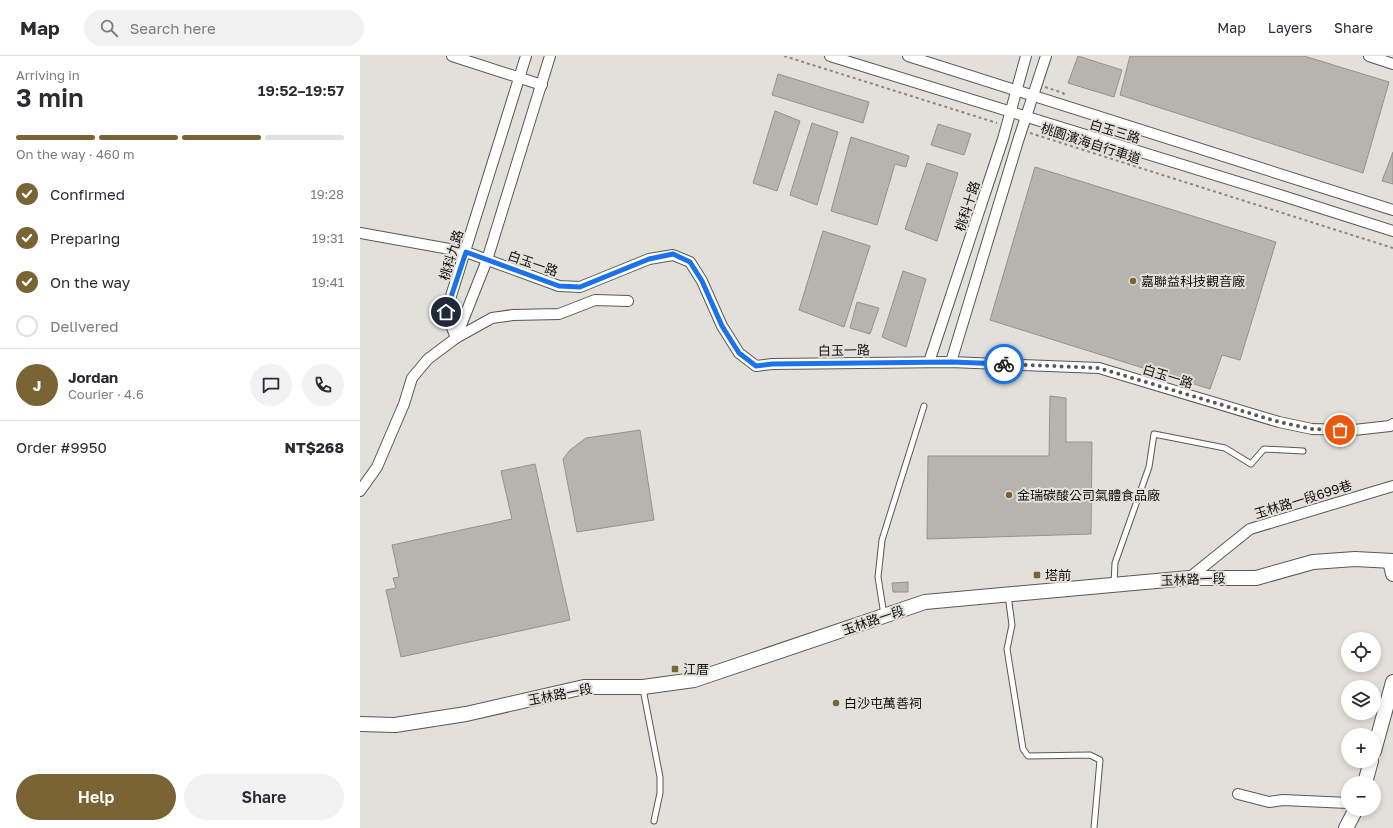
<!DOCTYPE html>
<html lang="en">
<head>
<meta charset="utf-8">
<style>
	:root { --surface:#fff; --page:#f2f2f3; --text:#2b2b33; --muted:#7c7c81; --line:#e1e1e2; --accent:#7a6434 }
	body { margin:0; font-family:"Golos Text","Noto Sans TC",sans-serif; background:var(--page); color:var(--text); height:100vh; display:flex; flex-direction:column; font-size:15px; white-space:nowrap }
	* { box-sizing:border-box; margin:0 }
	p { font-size:13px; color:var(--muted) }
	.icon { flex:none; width:22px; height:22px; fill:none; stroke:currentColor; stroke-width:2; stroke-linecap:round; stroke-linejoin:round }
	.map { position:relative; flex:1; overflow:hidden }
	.sheet { display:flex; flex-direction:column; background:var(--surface); width:360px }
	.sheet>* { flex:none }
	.tools { position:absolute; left:981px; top:576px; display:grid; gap:8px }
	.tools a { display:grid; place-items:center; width:40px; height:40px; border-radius:50%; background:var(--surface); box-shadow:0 2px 6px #0003; font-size:20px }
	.pin { position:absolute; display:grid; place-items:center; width:34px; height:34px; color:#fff; margin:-17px; border:2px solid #fff; border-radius:50%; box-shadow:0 1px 4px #0007 }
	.courier { position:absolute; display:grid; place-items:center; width:40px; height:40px; margin:-20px; border:3px solid #1a73e8; border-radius:50%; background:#fff; color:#222; box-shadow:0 1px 5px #0007 }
	.summary em { font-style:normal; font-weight:600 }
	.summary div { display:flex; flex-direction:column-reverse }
	.summary { display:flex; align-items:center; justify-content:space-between; height:68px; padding:0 16px }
	h1 { font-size:26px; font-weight:600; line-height:30px }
	.bar { display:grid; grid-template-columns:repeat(4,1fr); gap:6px 4px; align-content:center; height:48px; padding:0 16px }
	.bar i { height:5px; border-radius:3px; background:var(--line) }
	.bar .on { background:var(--accent) }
	.bar p { grid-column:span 4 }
	.line { display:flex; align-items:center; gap:10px; padding:0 16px; border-top:1px solid var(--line) }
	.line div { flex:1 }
	.round { display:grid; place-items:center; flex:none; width:42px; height:42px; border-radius:21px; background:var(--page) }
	ol { padding:0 16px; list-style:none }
	li { display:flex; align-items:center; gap:12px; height:44px }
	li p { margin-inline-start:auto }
	li .icon { padding:4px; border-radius:50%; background:var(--accent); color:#fff; stroke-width:4 }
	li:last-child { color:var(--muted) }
	li i { width:22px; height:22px; border:2px solid var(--line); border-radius:50% }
	.primary-button { display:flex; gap:8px; margin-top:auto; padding:8px 16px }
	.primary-button a { flex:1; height:46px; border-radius:24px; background:var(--accent); color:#fff; font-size:16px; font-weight:600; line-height:46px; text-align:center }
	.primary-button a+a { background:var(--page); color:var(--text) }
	header { display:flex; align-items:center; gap:24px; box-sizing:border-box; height:56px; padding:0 20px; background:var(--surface); border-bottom:1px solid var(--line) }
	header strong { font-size:19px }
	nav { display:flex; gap:22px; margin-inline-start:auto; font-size:14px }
	.search { width:280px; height:36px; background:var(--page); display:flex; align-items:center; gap:10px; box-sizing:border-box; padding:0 14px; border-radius:22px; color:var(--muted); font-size:15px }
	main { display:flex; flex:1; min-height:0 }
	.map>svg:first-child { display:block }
	.building { fill:#b7b4af; stroke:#94928d }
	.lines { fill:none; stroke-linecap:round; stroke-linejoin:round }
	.lane-casing { stroke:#5a5853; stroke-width:7 }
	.street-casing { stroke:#5a5853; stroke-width:12 }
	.secondary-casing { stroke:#5a5853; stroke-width:16 }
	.path { stroke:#898884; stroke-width:2; stroke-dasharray:3 3; stroke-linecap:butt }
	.lane { stroke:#fff; stroke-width:5 }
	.street { stroke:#fff; stroke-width:10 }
	.secondary { stroke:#fff; stroke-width:14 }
	.done { stroke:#595855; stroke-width:4; stroke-dasharray:0 7.2 }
	.route { stroke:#1a73e8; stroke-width:5 }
	.poi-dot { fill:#7a6434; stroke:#e2e0da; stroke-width:1.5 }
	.labels { text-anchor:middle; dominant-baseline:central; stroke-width:4; stroke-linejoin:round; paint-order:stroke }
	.street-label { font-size:13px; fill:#0f0e0d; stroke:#e2e0da }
	.poi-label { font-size:13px; fill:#0f0e0d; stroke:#e2e0da; text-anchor:start }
</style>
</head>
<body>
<header>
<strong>Map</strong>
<div class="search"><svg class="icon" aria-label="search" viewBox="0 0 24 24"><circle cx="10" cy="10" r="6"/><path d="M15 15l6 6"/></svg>Search here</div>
<nav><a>Map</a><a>Layers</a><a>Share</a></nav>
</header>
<main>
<section class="sheet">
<div class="summary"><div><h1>3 min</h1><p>Arriving in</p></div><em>19:52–19:57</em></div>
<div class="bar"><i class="on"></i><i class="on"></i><i class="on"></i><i></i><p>On the way · 460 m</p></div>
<ol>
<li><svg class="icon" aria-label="check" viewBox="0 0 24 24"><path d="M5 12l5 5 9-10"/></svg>Confirmed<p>19:28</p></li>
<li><svg class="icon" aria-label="check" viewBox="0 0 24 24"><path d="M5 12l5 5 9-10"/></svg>Preparing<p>19:31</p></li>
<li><svg class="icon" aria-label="check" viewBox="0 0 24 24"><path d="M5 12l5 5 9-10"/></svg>On the way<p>19:41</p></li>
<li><i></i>Delivered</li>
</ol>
<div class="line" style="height:72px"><b class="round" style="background:var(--accent);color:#fff">J</b><div><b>Jordan</b><p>Courier · 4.6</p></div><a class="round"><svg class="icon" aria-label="chat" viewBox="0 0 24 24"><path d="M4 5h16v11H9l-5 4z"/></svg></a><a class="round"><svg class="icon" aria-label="phone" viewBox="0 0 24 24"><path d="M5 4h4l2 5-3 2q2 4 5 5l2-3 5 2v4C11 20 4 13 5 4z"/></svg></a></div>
<div class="line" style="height:52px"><div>Order #9950</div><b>NT$268</b></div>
<div class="primary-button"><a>Help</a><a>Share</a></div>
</section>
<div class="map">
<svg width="1033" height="772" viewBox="0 0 1033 772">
	<rect width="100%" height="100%" fill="#e2e0da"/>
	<g class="building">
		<polygon points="718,0 762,14 754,41 708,27"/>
		<polygon points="770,0 944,0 1029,26 1003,117 760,39"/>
		<polygon points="418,18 509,46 503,67 412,39"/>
		<polygon points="415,55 440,65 417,135 393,127"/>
		<polygon points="452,67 478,76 457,149 430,139"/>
		<polygon points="578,68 611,78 604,99 571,89"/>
		<polygon points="491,81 549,100 546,111 535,108 517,169 471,155"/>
		<polygon points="1033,96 1033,128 1022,125"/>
		<polygon points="567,107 598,117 577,185 545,173"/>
		<polygon points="675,111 916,186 880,304 862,299 850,333 630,264"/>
		<polygon points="463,175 510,190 484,271 439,254"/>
		<polygon points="543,215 566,223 546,291 522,281"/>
		<polygon points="497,246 519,252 510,278 490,272"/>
		<polygon points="690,340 706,342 706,386 732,386 731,478 567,483 568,400 689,400"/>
		<polygon points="280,374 294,464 217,476 203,403 210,394 226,382"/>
		<polygon points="175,408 210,564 41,601 26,534 36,532 33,522 39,521 32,489 152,463 141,415"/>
		<polygon points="548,526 548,536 533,536 532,527"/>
	</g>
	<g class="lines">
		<defs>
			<g id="lane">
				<polyline points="754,528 755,507 789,411 794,378 865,392 891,408 904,393 943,395"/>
				<polyline points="648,539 652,569 647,593 663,693 668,700 730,699 740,704 734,772"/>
				<polyline points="524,559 518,521 522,484 564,350"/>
				<polyline points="283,633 300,721 300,737 294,765"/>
			</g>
			<g id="street">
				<polyline points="92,0 182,29"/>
				<polyline points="470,0 920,139 1033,175"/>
				<polyline points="548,0 1033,154"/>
				<polyline points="1009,0 1033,8"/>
				<polyline points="0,177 106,196 199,230 220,231 289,203 313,199 330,206 342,225 362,270 379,297 396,310 412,308 591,306 739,312 919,366 952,373 994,374 1030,370 1033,368"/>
				<polyline points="96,282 127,204 190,0"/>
				<polyline points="96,282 86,256 166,0"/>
				<polyline points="569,306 643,83 666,0"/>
				<polyline points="591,306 658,85 686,0"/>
				<polyline points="0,435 17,411 44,348 52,322 68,303 96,282 132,262 153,259 199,258 235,244 268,245"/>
				<polyline points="829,522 890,473 1033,430"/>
				<polyline points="878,738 909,746 923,744 988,747"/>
			</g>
			<g id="secondary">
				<polyline points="1030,505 1033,518"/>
				<polyline points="0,668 35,669 106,658 224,631 283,631 334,624 565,546 829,522 896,522 953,506 995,503 1033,505"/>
				<polyline points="1014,695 1033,626"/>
				<polyline points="1005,727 1011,705"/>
				<polyline points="986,772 996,753"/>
			</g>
		</defs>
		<use href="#lane" class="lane-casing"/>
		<use href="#street" class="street-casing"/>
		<use href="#secondary" class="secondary-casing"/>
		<g class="path">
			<polyline points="424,0 637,67"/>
			<polyline points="685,31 703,37 706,40"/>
			<polyline points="670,77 1033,192"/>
		</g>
		<use href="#lane" class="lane"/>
		<use href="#street" class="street"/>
		<use href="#secondary" class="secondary"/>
	</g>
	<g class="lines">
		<polyline class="done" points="644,308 739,312 919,366 952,373 980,374"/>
		<polyline class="route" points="86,256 106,196 199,230 220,231 289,203 313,198 330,206 342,225 362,270 379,297 396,310 412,308 592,306 644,308"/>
	</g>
	<g class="poi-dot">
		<circle cx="773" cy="225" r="4"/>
		<circle cx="649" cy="439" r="4"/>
		<rect x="673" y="515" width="8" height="8" rx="2"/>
		<rect x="311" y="609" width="8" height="8" rx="2"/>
		<circle cx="476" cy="647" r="4"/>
	</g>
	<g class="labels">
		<g class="street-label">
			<text transform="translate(755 75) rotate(17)">白玉三路</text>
			<text transform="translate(731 87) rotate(18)">桃園濱海自行車道</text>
			<text transform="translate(607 150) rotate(-72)">桃科十路</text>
			<text transform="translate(91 199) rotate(-73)">桃科九路</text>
			<text transform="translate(173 207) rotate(19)">白玉一路</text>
			<text transform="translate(484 294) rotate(-1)">白玉一路</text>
			<text transform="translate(808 320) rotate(17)">白玉一路</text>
			<text transform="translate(943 443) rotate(-17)">玉林路一段699巷</text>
			<text transform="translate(833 523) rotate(-2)">玉林路一段</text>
			<text transform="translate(513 564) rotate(-19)">玉林路一段</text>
			<text transform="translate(200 638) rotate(-11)">玉林路一段</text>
		</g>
		<g class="poi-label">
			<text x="781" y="225">嘉聯益科技觀音廠</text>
			<text x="657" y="439">金瑞碳酸公司氣體食品廠</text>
			<text x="685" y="519">塔前</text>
			<text x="323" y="613">江厝</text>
			<text x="484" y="647">白沙屯萬善祠</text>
		</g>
	</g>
</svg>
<div class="tools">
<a><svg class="icon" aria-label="locate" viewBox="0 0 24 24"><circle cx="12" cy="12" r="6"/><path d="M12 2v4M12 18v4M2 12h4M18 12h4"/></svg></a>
<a><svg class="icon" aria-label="layers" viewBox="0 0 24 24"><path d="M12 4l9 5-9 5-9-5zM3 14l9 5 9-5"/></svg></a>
<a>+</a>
<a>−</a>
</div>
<div class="pin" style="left:980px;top:374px;background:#ea580c"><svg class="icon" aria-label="bag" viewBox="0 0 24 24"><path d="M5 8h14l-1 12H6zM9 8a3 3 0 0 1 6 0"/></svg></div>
<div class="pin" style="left:86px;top:256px;background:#1f2937"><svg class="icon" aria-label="home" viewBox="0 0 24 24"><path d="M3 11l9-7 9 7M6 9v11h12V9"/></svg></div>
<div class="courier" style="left:644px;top:308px"><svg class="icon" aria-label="bike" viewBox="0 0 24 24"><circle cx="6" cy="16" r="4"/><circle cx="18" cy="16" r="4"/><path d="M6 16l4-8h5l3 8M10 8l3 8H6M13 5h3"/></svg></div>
</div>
</main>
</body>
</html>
